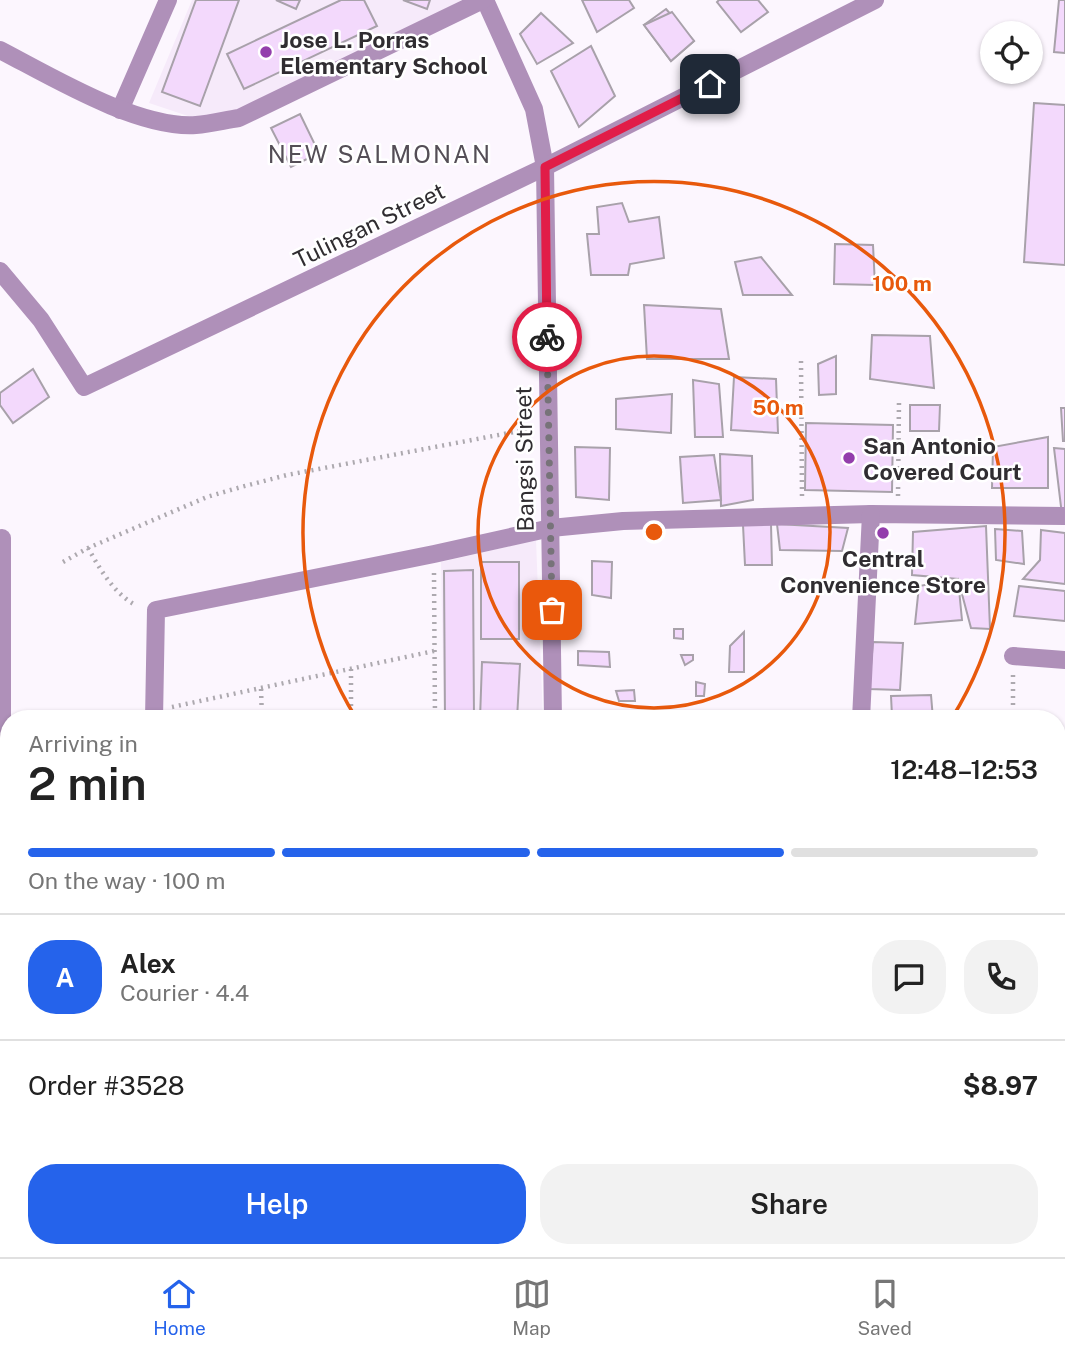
<!DOCTYPE html>
<html lang="en">
<head>
<meta charset="utf-8">
<style>
	:root { --surface:#fff; --page:#f2f2f2; --text:#222; --muted:#767676; --line:#e0e0e0; --accent:#2563eb }
	body { margin:0; font-family:"Public Sans",sans-serif; background:var(--page); color:var(--text); height:100vh; display:flex; flex-direction:column; font-size:26px; white-space:nowrap }
	* { box-sizing:border-box; margin:0 }
	p { font-size:23px; color:var(--muted) }
	.icon { flex:none; width:38px; height:38px; fill:none; stroke:currentColor; stroke-width:2; stroke-linecap:round; stroke-linejoin:round }
	.map { position:relative; flex:1; overflow:hidden }
	.drawer { position:absolute; left:0px; top:710px; width:1066px; height:548px; display:flex; flex-direction:column; background:var(--surface); border-radius:28px 28px 0 0; box-shadow:0 2px 5px #0004 }
	.drawer>* { flex:none }
	.controls { position:absolute; left:980px; top:21px; display:grid; gap:14px }
	.controls a { display:grid; place-items:center; width:63px; height:63px; border-radius:50%; background:var(--surface); box-shadow:0 2px 5px #0004; font-size:35px }
	.pin { position:absolute; display:grid; place-items:center; width:60px; height:60px; color:#fff; margin:-30px; border-radius:14px; box-shadow:0 4px 10px #0006 }
	.courier { position:absolute; display:grid; place-items:center; width:70px; height:70px; margin:-35px; border:5px solid #e11d48; border-radius:50%; background:#fff; color:#222; box-shadow:0 2px 9px #0007 }
	.headline em { font-style:normal; font-weight:600 }
	.headline div { display:flex; flex-direction:column-reverse }
	.headline { display:flex; align-items:center; justify-content:space-between; height:119px; padding:0 28px }
	h1 { font-size:46px; font-weight:600; line-height:52px }
	.bar { display:grid; grid-template-columns:repeat(4,1fr); gap:10px 7px; align-content:center; height:84px; padding:0 28px }
	.bar i { height:9px; border-radius:5px; background:var(--line) }
	.bar .on { background:var(--accent) }
	.bar p { grid-column:span 4 }
	.line { display:flex; align-items:center; gap:18px; padding:0 28px; border-top:2px solid var(--line) }
	.line div { flex:1 }
	.round { display:grid; place-items:center; flex:none; width:74px; height:74px; border-radius:28px; background:var(--page) }
	.action { display:flex; gap:14px; margin-top:auto; padding:14px 28px }
	.action a { flex:1; height:80px; border-radius:28px; background:var(--accent); color:#fff; font-size:28px; font-weight:600; line-height:80px; text-align:center }
	.action a+a { background:var(--page); color:var(--text) }
	.tabs { display:flex; justify-content:space-around; align-items:center; height:98px; border-top:2px solid var(--line); background:var(--surface); font-size:19px; color:var(--muted) }
	.tabs a { display:grid; justify-items:center; gap:4px }
	.tabs .on { color:var(--accent) }
	.map>svg:first-child { display:block }
	.built { fill:#f6eafa }
	.building { fill:#f3d9fc; stroke:#a8a1aa; stroke-width:2 }
	.lines { fill:none; stroke-linecap:round; stroke-linejoin:round }
	.path { stroke:#ada9af; stroke-width:4.5; stroke-dasharray:2 5; stroke-linecap:butt }
	.minor { stroke:#af90b9; stroke-width:18 }
	.tertiary { stroke:#af90b9; stroke-width:18 }
	.done { stroke:#777379; stroke-width:7; stroke-dasharray:0 12.6 }
	.route { stroke:#e11d48; stroke-width:9 }
	.ring { fill:none; stroke:#e8590c; stroke-width:3.5 }
	.poi-dot { fill:#933eac; stroke:#fff; stroke-width:2.5 }
	.labels { text-anchor:middle; dominant-baseline:central; stroke-width:5; stroke-linejoin:round; paint-order:stroke }
	.poi-label { font-size:23px; font-weight:bold; fill:#302d31; stroke:#fff; text-anchor:start }
	.street-label { font-size:23px; fill:#302d31; stroke:#fff }
	.neighbourhood-label { font-size:24px; letter-spacing:2px; fill:#544e56; stroke:#fff }
	.centre { fill:#e8590c; stroke:#fff; stroke-width:3.5 }
	.ring-label { font-size:21px; text-anchor:middle; font-weight:bold; fill:#e8590c; stroke:#fff; stroke-width:5; stroke-linejoin:round; paint-order:stroke }
</style>
</head>
<body>
<div class="map">
<svg width="1065" height="1257" viewBox="0 0 1065 1257">
	<rect width="100%" height="100%" fill="#fcf6fe"/>
	<g class="built">
		<polygon points="192,0 462,0 248,109 197,119 149,103"/>
		<polygon points="536,540 543,719 444,719 441,562"/>
	</g>
	<g class="building">
		<polygon points="196,0 239,0 200,106 162,92"/>
		<polygon points="276,0 300,0 296,9"/>
		<polygon points="341,0 364,0 377,26 244,89 227,54"/>
		<polygon points="403,0 430,0 427,9"/>
		<polygon points="582,0 629,0 634,8 597,32"/>
		<polygon points="719,0 758,0 768,12 741,32 717,2"/>
		<polygon points="1059,0 1065,0 1065,53 1054,52"/>
		<polygon points="666,9 694,41 671,61 644,25"/>
		<polygon points="672,12 694,41 671,61 644,25"/>
		<polygon points="541,13 573,43 537,64 520,34"/>
		<polygon points="591,46 615,96 579,127 551,71"/>
		<polygon points="1034,103 1065,105 1065,265 1024,262"/>
		<polygon points="300,114 319,153 291,167 271,128"/>
		<polygon points="622,203 629,222 659,217 664,258 630,264 628,275 591,275 587,234 599,234 597,207"/>
		<polygon points="835,244 873,245 875,285 834,284"/>
		<polygon points="761,257 792,295 743,295 735,262"/>
		<polygon points="644,305 721,309 729,359 647,359"/>
		<polygon points="872,335 930,336 934,388 870,379"/>
		<polygon points="836,356 836,394 819,395 818,364"/>
		<polygon points="33,369 49,397 13,423 0,405 0,393"/>
		<polygon points="734,377 776,379 778,433 731,430"/>
		<polygon points="693,380 719,384 723,437 695,437"/>
		<polygon points="672,394 671,433 616,429 616,399"/>
		<polygon points="910,405 940,405 939,431 910,431"/>
		<polygon points="1061,408 1065,408 1065,441 1063,441"/>
		<polygon points="806,423 893,425 892,492 805,490"/>
		<polygon points="1048,437 1048,488 992,488 993,447"/>
		<polygon points="575,447 610,448 609,500 576,497"/>
		<polygon points="1054,448 1065,449 1065,514 1062,515"/>
		<polygon points="720,454 752,456 753,500 721,506"/>
		<polygon points="714,455 721,500 683,503 680,457"/>
		<polygon points="771,524 772,565 745,565 743,525"/>
		<polygon points="777,524 848,528 842,551 780,550"/>
		<polygon points="986,526 990,629 971,628 958,579 912,575 913,532"/>
		<polygon points="878,527 888,529 887,538 877,536"/>
		<polygon points="995,529 1022,531 1024,564 996,560"/>
		<polygon points="1041,530 1065,533 1065,584 1023,579 1040,560"/>
		<polygon points="592,561 612,562 611,598 592,595"/>
		<rect x="481" y="562" width="38" height="77"/>
		<polygon points="473,570 474,719 445,719 444,571"/>
		<polygon points="958,579 962,620 915,624 919,586"/>
		<polygon points="1019,586 1065,591 1065,621 1014,616"/>
		<polygon points="674,629 683,629 683,639 674,638"/>
		<polygon points="744,632 744,672 729,672 730,646"/>
		<polygon points="873,642 903,643 900,690 869,689"/>
		<polygon points="578,651 609,652 610,667 578,665"/>
		<polygon points="681,655 693,655 693,660 685,665"/>
		<polygon points="482,662 520,664 517,719 480,719"/>
		<polygon points="696,682 705,684 704,696 696,696"/>
		<polygon points="634,690 635,701 619,701 616,691"/>
		<polygon points="931,695 933,719 892,716 891,696"/>
		<polygon points="1057,1066 1062,1066 1060,1092 1057,1092"/>
		<polygon points="22,1250 73,1250 74,1257 22,1257"/>
		<polygon points="653,1250 678,1250 675,1257"/>
		<polygon points="867,1250 898,1250 899,1257 867,1252"/>
		<polygon points="912,1250 955,1250 951,1257 911,1257"/>
	</g>
	<g class="lines">
		<g class="path">
			<polyline points="801,361 802,497"/>
			<polyline points="898,496 899,401"/>
			<path d="M88 548C100 569 114 594 137 606"/>
			<polyline points="63,562 88,548 207,497 241,487 287,475 530,429"/>
			<polyline points="434,573 435,719"/>
			<polyline points="351,669 351,719"/>
			<polyline points="261,689 262,719"/>
			<polyline points="172,707 434,651"/>
			<polyline points="1013,719 1013,675"/>
			<polyline points="144,1257 149,1250"/>
		</g>
		<g class="minor">
			<polyline points="485,0 534,109 545,167 553,719"/>
			<polyline points="120,110 168,0"/>
			<polyline points="0,271 41,320 84,387 545,167 875,0"/>
			<polyline points="2,538 2,1257"/>
			<polyline points="1013,656 1065,660"/>
			<polyline points="154,719 156,610 434,554 551,528 623,521 871,514 1065,516"/>
			<polyline points="861,719 871,514"/>
			<polyline points="1057,1022 1065,1022"/>
			<polyline points="1057,1177 1065,1178"/>
			<polyline points="561,1250 561,1257"/>
			<polyline points="831,1257 833,1250"/>
		</g>
		<path class="tertiary" d="M0 50C52 77 138 129 196 125 211 124 225 120 239 118L483 0"/>
	</g>
	<g class="lines">
		<polyline class="done" points="547,337 552,610"/>
		<polyline class="route" points="547,337 545,167 710,84"/>
	</g>
	<g class="ring">
		<circle cx="654" cy="532" r="176"/>
		<path d="M356 718A351 351 0 1 1 952 718"/>
	</g>
	<g class="poi-dot">
		<circle cx="266" cy="52" r="7"/>
		<circle cx="849" cy="458" r="7"/>
		<circle cx="883" cy="533" r="7"/>
	</g>
	<g class="labels">
		<g class="poi-label">
			<text x="280" y="39">Jose L. Porras<tspan x="280" dy="26">Elementary School</tspan></text>
			<text x="863" y="445">San Antonio<tspan x="863" dy="26">Covered Court</tspan></text>
			<text x="883" y="558" text-anchor="middle">Central<tspan x="883" dy="26">Convenience Store</tspan></text>
		</g>
		<g class="street-label">
			<text transform="translate(369 225) rotate(-26)">Tulingan Street</text>
			<text transform="translate(524 459) rotate(-91)">Bangsi Street</text>
		</g>
		<g class="neighbourhood-label">
			<text x="380" y="154">NEW SALMONAN</text>
		</g>
	</g>
	<circle cx="654" cy="532" r="10" class="centre"/>
	<g class="ring-label">
		<text x="902" y="291">100 m</text>
		<text x="778" y="415">50 m</text>
	</g>
</svg>
<div class="controls">
<a><svg class="icon" aria-label="locate" viewBox="0 0 24 24"><circle cx="12" cy="12" r="6"/><path d="M12 2v4M12 18v4M2 12h4M18 12h4"/></svg></a>
</div>
<div class="pin" style="left:552px;top:610px;background:#ea580c"><svg class="icon" aria-label="bag" viewBox="0 0 24 24"><path d="M5 8h14l-1 12H6zM9 8a3 3 0 0 1 6 0"/></svg></div>
<div class="pin" style="left:710px;top:84px;background:#1f2937"><svg class="icon" aria-label="home" viewBox="0 0 24 24"><path d="M3 11l9-7 9 7M6 9v11h12V9"/></svg></div>
<div class="courier" style="left:547px;top:337px"><svg class="icon" aria-label="bike" viewBox="0 0 24 24"><circle cx="6" cy="16" r="4"/><circle cx="18" cy="16" r="4"/><path d="M6 16l4-8h5l3 8M10 8l3 8H6M13 5h3"/></svg></div>
<section class="drawer">
<div class="headline"><div><h1>2 min</h1><p>Arriving in</p></div><em>12:48–12:53</em></div>
<div class="bar"><i class="on"></i><i class="on"></i><i class="on"></i><i></i><p>On the way · 100 m</p></div>
<div class="line" style="height:126px"><b class="round" style="background:var(--accent);color:#fff">A</b><div><b>Alex</b><p>Courier · 4.4</p></div><a class="round"><svg class="icon" aria-label="chat" viewBox="0 0 24 24"><path d="M4 5h16v11H9l-5 4z"/></svg></a><a class="round"><svg class="icon" aria-label="phone" viewBox="0 0 24 24"><path d="M5 4h4l2 5-3 2q2 4 5 5l2-3 5 2v4C11 20 4 13 5 4z"/></svg></a></div>
<div class="line" style="height:91px"><div>Order #3528</div><b>$8.97</b></div>
<div class="action"><a>Help</a><a>Share</a></div>
</section>
</div>
<nav class="tabs">
<a class="on"><svg class="icon" aria-label="home" viewBox="0 0 24 24"><path d="M3 11l9-7 9 7M6 9v11h12V9"/></svg>Home</a>
<a><svg class="icon" aria-label="map" viewBox="0 0 24 24"><path d="M3 6l6-2 6 2 6-2v14l-6 2-6-2-6 2zM9 4v14M15 6v14"/></svg>Map</a>
<a><svg class="icon" aria-label="saved" viewBox="0 0 24 24"><path d="M7 4h10v16l-5-4-5 4z"/></svg>Saved</a>
</nav>
</body>
</html>
